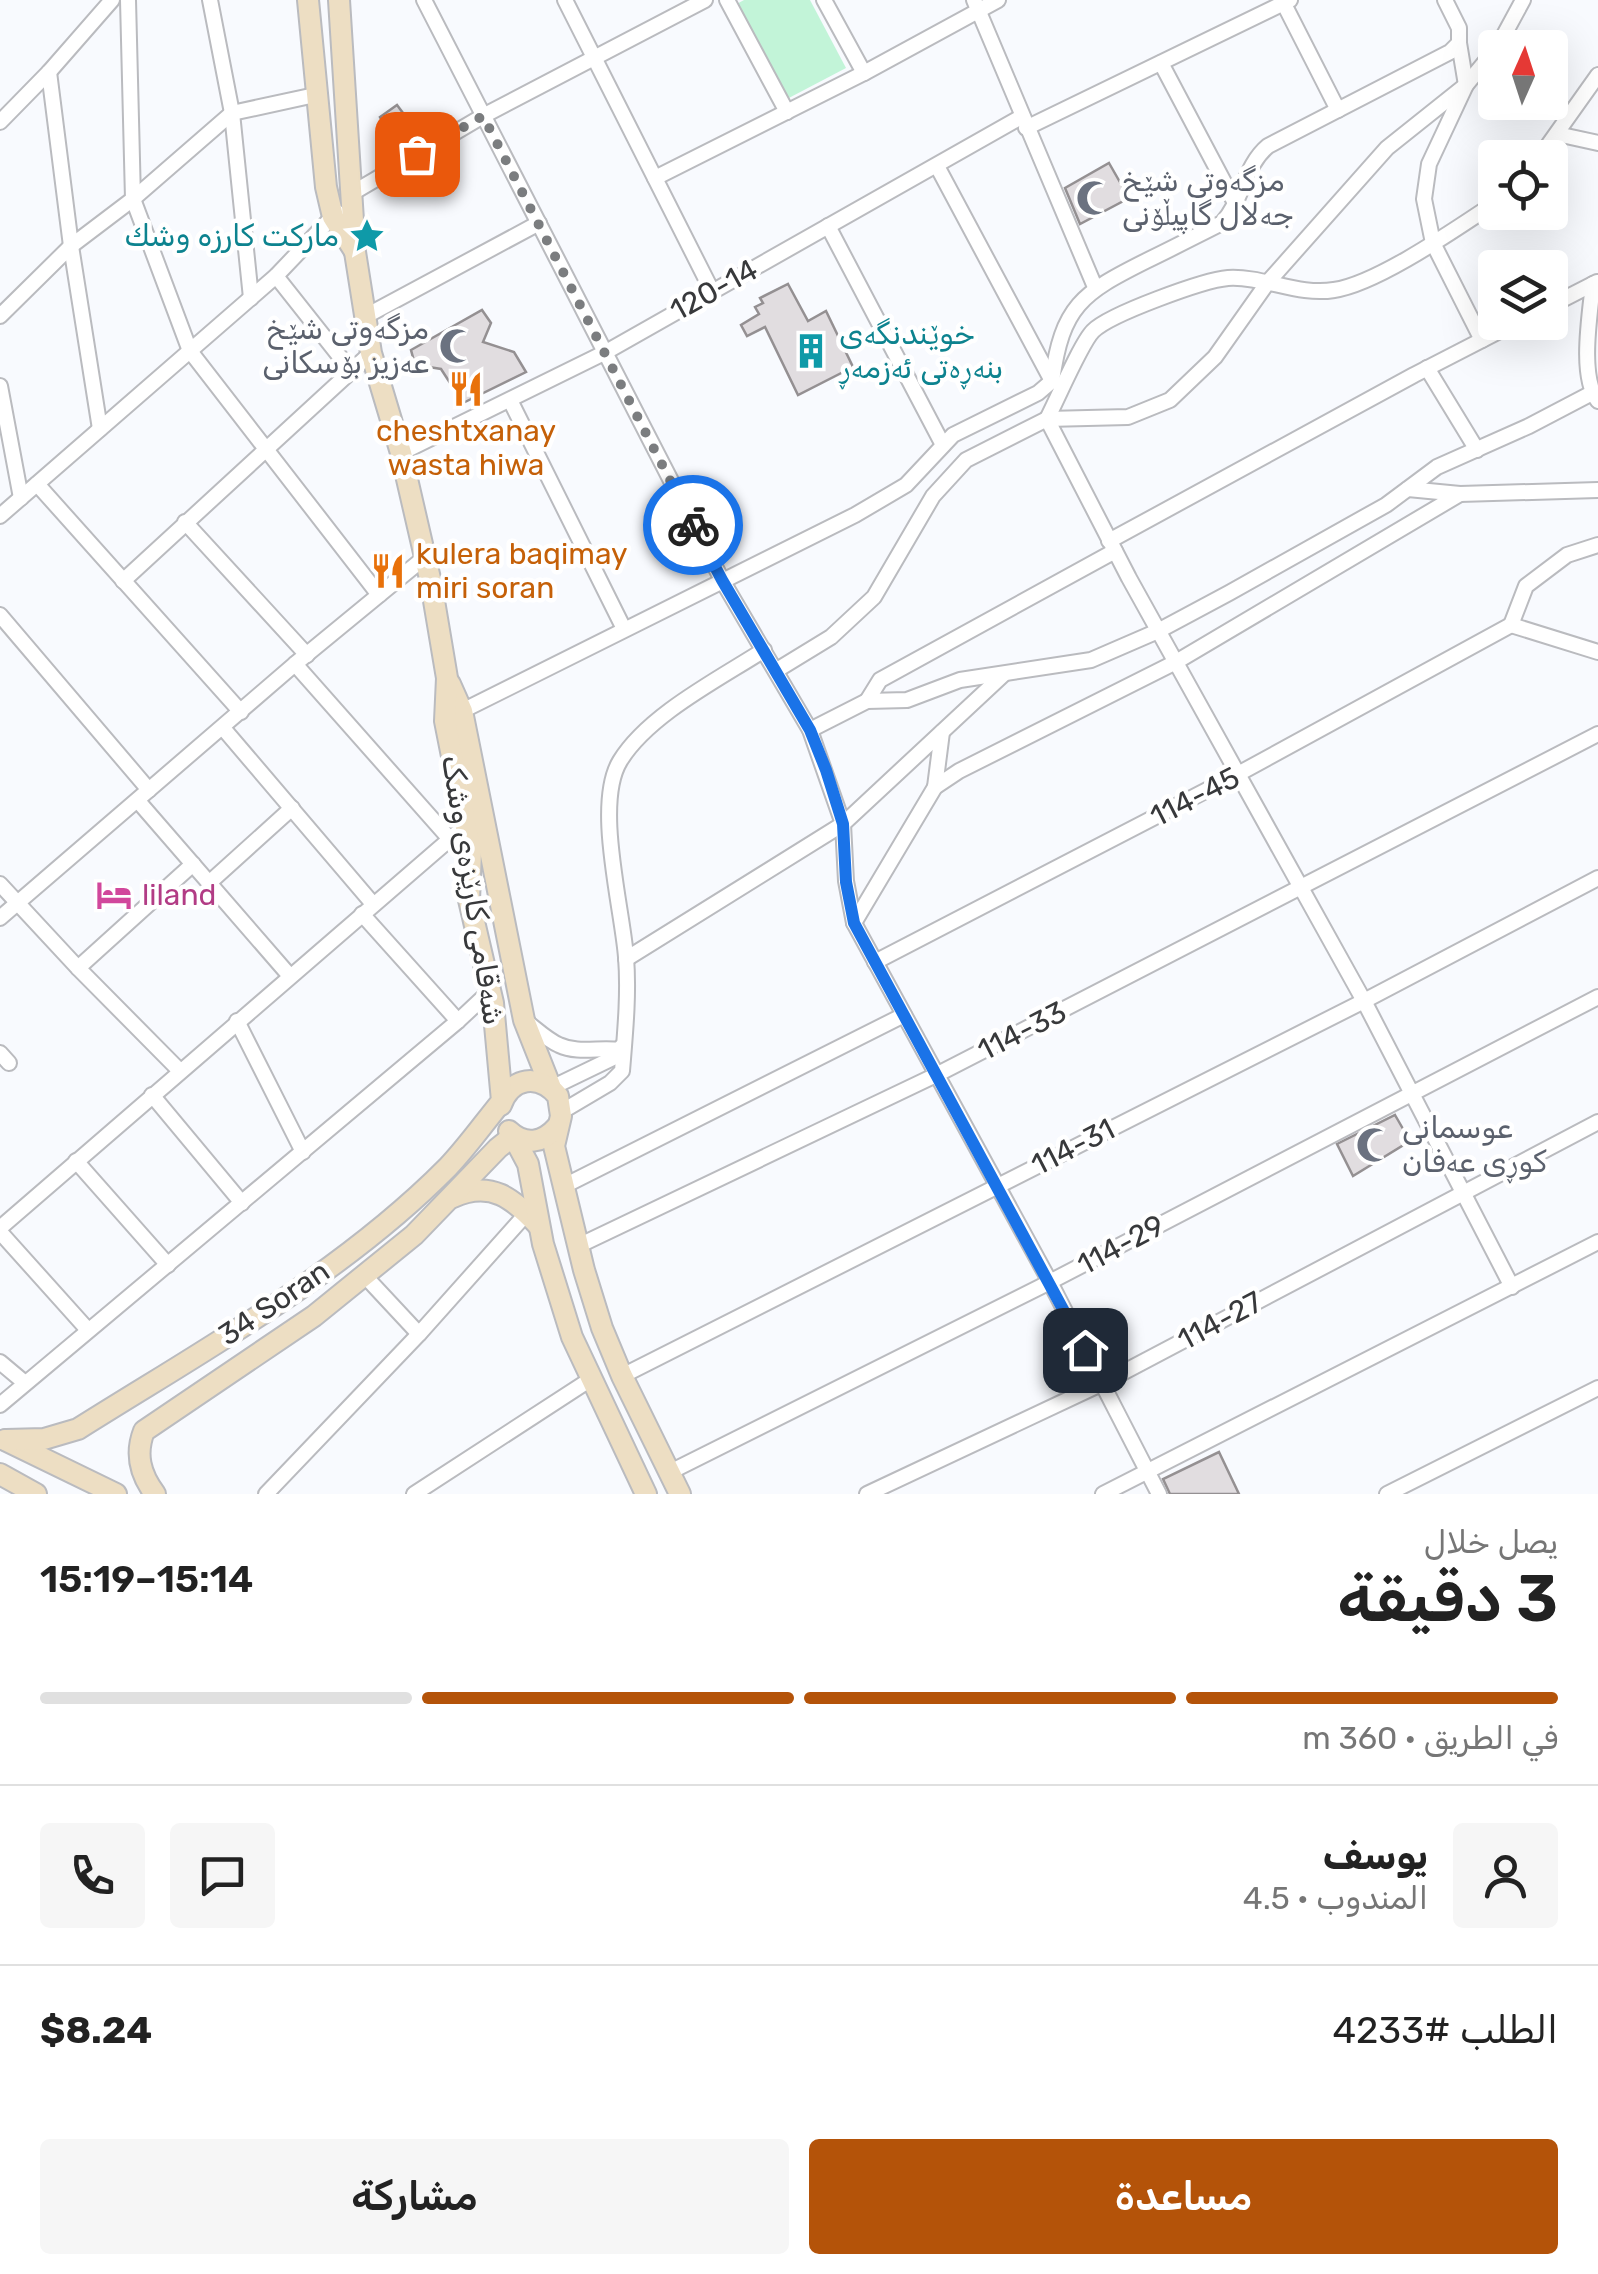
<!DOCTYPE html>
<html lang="ar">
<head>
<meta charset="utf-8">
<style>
	:root { --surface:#fff; --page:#f6f6f6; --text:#222; --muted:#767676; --line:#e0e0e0; --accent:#b45309 }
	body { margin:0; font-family:Rubik,"Noto Naskh Arabic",sans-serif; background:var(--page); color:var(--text); direction:rtl; height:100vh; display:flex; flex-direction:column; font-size:38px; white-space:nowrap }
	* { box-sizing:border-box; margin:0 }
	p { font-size:32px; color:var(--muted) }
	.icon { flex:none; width:55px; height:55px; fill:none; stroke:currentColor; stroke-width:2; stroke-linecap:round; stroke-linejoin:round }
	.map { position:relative; height:1494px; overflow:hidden; direction:ltr }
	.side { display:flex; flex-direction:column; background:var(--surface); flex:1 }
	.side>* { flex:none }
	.needle { width:65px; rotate:3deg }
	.fabs { position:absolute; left:1478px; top:30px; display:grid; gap:20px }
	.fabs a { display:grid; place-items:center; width:90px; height:90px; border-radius:10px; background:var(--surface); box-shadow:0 10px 40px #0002; font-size:50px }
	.pin { position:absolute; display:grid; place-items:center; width:85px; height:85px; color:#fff; margin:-42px; border-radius:20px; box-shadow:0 5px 15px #0006 }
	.courier { position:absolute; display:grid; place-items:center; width:100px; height:100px; margin:-50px; border:8px solid #1a73e8; border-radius:50%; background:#fff; color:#222; box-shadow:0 2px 12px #0007 }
	.headline em { font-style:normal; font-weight:600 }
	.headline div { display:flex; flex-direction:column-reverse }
	.headline { display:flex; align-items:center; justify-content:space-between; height:170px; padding:0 40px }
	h1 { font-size:65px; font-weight:600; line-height:75px }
	.bar { display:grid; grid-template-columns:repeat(4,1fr); gap:15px 10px; align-content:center; height:120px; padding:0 40px }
	.bar i { height:12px; border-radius:8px; background:var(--line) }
	.bar .selected { background:var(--accent) }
	.bar p { grid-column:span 4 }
	.line { display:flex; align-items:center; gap:25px; padding:0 40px; border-top:2px solid var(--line) }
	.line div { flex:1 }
	.round { display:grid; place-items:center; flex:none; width:105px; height:105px; border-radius:10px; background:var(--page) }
	.primary-button { display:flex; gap:20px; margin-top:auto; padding:20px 40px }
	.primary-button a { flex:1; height:115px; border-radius:10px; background:var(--accent); color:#fff; font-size:40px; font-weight:600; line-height:115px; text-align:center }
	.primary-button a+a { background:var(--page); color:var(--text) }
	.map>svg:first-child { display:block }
	.green { fill:#c2f4d8 }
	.building { fill:#e1dde0; stroke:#949092; stroke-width:2.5 }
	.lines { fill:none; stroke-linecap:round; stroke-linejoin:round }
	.street-casing { stroke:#babbbf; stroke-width:18 }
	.secondary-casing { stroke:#babbbf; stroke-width:24 }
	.street { stroke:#fff; stroke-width:14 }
	.secondary { stroke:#eddec3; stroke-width:20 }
	.done { stroke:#7b7d7f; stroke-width:10; stroke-dasharray:0 18 }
	.route { stroke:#1a73e8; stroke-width:12 }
	.labels { text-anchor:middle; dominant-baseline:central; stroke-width:9; stroke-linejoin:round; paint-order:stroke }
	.worship-label { font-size:30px; fill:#5b616d; stroke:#fff; text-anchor:start }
	.culture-label { font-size:30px; fill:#0d838f; stroke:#fff; text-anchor:end }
	.street-label { font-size:30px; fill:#38393b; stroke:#fff }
	.food-label { font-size:30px; fill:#c56008; stroke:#fff }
	.hotel-label { font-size:30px; fill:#b23c85; stroke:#fff; text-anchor:start }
</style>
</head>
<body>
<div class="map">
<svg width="1598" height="1494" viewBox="0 0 1598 1494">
	<rect width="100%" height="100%" fill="#f8fafe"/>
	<polygon class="green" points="744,0 810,0 846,68 785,100 735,5"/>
	<g class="building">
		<polygon points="397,105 409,121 390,135 380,117"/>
		<polygon points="1109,163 1129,198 1080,224 1065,188"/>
		<polygon points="788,284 808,321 826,311 853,367 798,395 765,327 747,336 741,325 759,314 755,307 763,303 760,298"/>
		<polygon points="482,310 491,323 483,342 514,352 526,372 463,403 441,369 429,367 417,372 411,350"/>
		<polygon points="1395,1115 1410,1141 1353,1176 1337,1144"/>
		<polygon points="1219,1452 1239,1494 1170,1494 1163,1479"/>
	</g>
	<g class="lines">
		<defs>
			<g id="street">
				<polyline points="128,0 133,199 190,351 379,595"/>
				<polyline points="210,0 232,113 251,298"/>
				<polyline points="424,0 722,580 810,730 843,824 846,881 854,923 1050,1282 1159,1494"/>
				<polyline points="565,0 712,291"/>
				<polyline points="727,0 787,112"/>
				<polyline points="824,0 864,73"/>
				<polyline points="974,0 1095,287"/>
				<polyline points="1282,0 1338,110"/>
				<polyline points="1459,43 1466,85 1429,164 1424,199 1433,243 1482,340"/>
				<polyline points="1497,48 1523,0"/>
				<polyline points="1161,63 1235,203"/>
				<polyline points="49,72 71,246 100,429"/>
				<polyline points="0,122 49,72 112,0"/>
				<polyline points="1026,128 1290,0"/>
				<polyline points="1557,134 1598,143"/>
				<polyline points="1539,158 1598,75"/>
				<polyline points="937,166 1052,381"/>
				<polyline points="655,178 864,73 998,0"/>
				<polyline points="349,195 483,116 705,0"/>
				<polyline points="828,226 943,445"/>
				<polyline points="276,276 352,372"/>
				<path d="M1593 284C1590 314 1579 377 1598 401"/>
				<polyline points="1550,306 1597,282"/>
				<polyline points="0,316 71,246 133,199 232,113 315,95"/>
				<polyline points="366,316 539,223"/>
				<polyline points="1427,368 1477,450"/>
				<polyline points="0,386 21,498"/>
				<polyline points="510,400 624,629"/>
				<polyline points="1047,419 1129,578 1364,1001 1512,1287"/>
				<path d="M1047 419C1057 400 1081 343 1093 331 1110 314 1204 280 1228 278 1264 276 1298 296 1334 290 1377 284 1457 228 1495 203"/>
				<polyline points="401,453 606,352 1021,117"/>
				<polyline points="37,484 241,712"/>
				<polyline points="1408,489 1460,494 1598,490"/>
				<polyline points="0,516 276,276 337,212"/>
				<polyline points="185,522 307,655"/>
				<polyline points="1109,541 1414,375 1517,322"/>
				<polyline points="1598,545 1567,555 1526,586 1511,625 1598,652"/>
				<polyline points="123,581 371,353"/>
				<polyline points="0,615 149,790"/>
				<polyline points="295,664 449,838"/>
				<polyline points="777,670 831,637 874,597 933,496 966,460 1047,419 1128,417 1170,400 1215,357 1268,282 1387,148 1466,85 1495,50"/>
				<polyline points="867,701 880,680 1115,551"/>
				<path d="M462 711 855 515 906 485 953 435 1038 393 1052 381C1062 306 1082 293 1146 261 1171 249 1196 236 1222 223 1243 200 1244 166 1268 146L1450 52 1459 43V28L1445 0"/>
				<polyline points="223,728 373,904"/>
				<polyline points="810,730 867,701 907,700 960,680 1091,660 1158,631 1229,593 1386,505 1437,467 1529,426 1592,393"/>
				<polyline points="935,787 942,732"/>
				<polyline points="138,801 289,975"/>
				<polyline points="209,883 292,808"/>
				<polyline points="0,884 78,968 180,1071"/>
				<polyline points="362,914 458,1021"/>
				<polyline points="0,918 295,664 424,558"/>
				<polyline points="854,923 935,787 959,771 1176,662 1460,494"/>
				<polyline points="626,959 843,824 1003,675"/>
				<polyline points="875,962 1238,774 1511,625"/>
				<polyline points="78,968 193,864"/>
				<path d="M524 1020C535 1028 547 1040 559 1045 578 1054 600 1047 619 1050"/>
				<polyline points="237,1021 303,1152"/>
				<polyline points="0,1053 9,1063"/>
				<polyline points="551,1088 613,1058 621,1047"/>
				<polyline points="152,1095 242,1203"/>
				<path d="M561 1112 610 1083 622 1071C625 1034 629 994 626 957 622 906 594 804 620 761 648 715 719 679 764 650"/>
				<polyline points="76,1161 168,1265"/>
				<polyline points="562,1187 904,1015"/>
				<polyline points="0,1228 457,833"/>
				<polyline points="0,1232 88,1330"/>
				<polyline points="578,1246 936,1075 1598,734"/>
				<polyline points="364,1275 419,1334"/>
				<polyline points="0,1362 25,1383"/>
				<polyline points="622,1376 1364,1001 1598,878"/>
				<polyline points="0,1405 458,1021 490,991"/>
				<polyline points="670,1472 1040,1287 1598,997"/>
				<polyline points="266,1494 419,1334 527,1213"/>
				<polyline points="414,1494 591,1379"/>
				<polyline points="867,1494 1103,1383 1598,1122"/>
				<polyline points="1103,1494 1598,1242"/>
				<polyline points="1387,1494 1598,1388"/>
			</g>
			<g id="secondary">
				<polyline points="308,0 326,187 333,217 354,250"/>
				<polyline points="450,684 462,711 524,1020 551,1088"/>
				<path d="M501 1105C511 1077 539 1073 558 1096L561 1116 554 1146 584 1270 602 1328 622 1376 680 1494"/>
				<path d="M509 1131C525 1146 543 1143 557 1127"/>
				<path d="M453 1197C491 1180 513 1198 539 1226"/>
				<polyline points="5,1440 116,1494"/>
				<path d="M6 1440 44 1439 78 1429C205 1349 342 1274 448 1167 467 1147 484 1123 502 1101L493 1003 469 900 471 852 445 721 447 678 431 583 401 453 371 353 355 252 339 0"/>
				<polyline points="0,1474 36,1494"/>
				<path d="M155 1494C140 1474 135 1454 144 1431L314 1316 414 1235 498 1148 513 1136 528 1164 543 1244 572 1337 646 1494"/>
			</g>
		</defs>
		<use href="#street" class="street-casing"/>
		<use href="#secondary" class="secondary-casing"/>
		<use href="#street" class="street"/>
		<use href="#secondary" class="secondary"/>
	</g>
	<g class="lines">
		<polyline class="done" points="417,154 483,116 693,525"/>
		<polyline class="route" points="693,525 722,580 810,730 826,770 843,824 846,882 854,923 1085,1350"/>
	</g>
	<defs>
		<symbol id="mosque-bare" viewBox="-9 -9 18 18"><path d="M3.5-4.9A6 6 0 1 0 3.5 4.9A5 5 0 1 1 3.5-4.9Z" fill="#6b7280" stroke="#fff" stroke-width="2.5" paint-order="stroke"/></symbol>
		<symbol id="sight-bare" viewBox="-9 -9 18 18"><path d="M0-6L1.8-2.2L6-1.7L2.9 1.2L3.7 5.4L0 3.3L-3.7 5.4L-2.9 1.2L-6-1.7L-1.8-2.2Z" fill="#0f9aa8" stroke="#fff" stroke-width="2.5" paint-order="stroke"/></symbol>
		<symbol id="building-bare" viewBox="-9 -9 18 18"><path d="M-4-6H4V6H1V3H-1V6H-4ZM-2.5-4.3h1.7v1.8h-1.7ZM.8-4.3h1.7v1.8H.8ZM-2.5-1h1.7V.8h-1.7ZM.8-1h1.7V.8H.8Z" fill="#0f9aa8" stroke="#fff" stroke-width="2.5" paint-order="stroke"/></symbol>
		<symbol id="restaurant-bare" viewBox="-9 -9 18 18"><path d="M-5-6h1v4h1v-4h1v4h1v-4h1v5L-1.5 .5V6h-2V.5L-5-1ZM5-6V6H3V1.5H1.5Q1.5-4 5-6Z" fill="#e8710a" stroke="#fff" stroke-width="2.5" paint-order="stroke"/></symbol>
		<symbol id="hotel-bare" viewBox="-9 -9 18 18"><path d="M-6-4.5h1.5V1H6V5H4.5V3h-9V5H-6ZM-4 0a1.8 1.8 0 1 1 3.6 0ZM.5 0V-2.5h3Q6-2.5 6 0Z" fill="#d1479c" stroke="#fff" stroke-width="2.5" paint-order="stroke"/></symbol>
	</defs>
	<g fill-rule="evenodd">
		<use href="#mosque-bare" x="1069" y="173" width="50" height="50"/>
		<use href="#sight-bare" x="342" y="211" width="50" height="50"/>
		<use href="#mosque-bare" x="432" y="321" width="50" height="50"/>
		<use href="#building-bare" x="786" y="326" width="50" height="50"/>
		<use href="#restaurant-bare" x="441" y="364" width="50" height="50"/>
		<use href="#restaurant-bare" x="363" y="546" width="50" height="50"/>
		<use href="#hotel-bare" x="89" y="870" width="50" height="50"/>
		<use href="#mosque-bare" x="1349" y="1120" width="50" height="50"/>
	</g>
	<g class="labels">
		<g class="worship-label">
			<text x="1122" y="181">مزگەوتی شێخ<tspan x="1122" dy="34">جەلال گاپیڵۆنی</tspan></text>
			<text x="429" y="329" text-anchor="end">مزگەوتی شێخ<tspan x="429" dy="34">عەزیز بۆسکانی</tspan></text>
			<text x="1402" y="1128">عوسمانی<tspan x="1402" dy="34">کوڕی عەفان</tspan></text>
		</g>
		<g class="culture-label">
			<text x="339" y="236">ماركت كارزه وشك</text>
			<text x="839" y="334" text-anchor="start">خوێندنگەی<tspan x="839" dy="34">بنەڕەتی ئەزمەڕ</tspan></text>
		</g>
		<g class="street-label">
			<text transform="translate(714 290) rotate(-29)">120-14</text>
			<text transform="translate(1195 797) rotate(-27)">114-45</text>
			<text transform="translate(473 890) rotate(81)">شەقامی کارێزەی وشک</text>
			<text transform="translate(1022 1031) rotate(-27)">114-33</text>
			<text transform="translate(1073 1147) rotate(-27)">114-31</text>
			<text transform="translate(1121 1245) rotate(-28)">114-29</text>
			<text transform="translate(274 1303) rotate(-34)">34 Soran</text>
			<text transform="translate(1220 1321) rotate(-28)">114-27</text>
		</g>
		<g class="food-label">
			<text x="466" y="431">cheshtxanay<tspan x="466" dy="34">wasta hiwa</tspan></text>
			<text x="416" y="554" text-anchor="start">kulera baqimay<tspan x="416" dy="34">miri soran</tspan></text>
		</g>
		<g class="hotel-label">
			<text x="142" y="895">liland</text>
		</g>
	</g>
</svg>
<div class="fabs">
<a><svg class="needle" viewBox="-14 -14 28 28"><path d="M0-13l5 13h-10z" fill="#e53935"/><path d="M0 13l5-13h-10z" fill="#767676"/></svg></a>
<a><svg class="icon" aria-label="locate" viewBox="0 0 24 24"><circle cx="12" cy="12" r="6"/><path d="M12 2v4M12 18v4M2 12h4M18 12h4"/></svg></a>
<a><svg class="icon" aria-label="layers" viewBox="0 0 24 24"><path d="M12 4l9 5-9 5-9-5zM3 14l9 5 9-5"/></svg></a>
</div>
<div class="pin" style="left:417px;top:154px;background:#ea580c"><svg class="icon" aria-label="bag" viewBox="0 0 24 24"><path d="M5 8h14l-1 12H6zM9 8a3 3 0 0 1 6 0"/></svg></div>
<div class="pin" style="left:1085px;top:1350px;background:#1f2937"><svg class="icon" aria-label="home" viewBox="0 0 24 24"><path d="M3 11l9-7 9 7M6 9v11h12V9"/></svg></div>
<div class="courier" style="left:693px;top:525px"><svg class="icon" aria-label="bike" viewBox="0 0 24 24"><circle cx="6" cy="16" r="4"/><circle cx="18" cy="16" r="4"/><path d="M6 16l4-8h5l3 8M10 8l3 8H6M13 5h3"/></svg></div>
</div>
<section class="side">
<div class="headline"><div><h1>3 دقيقة</h1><p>يصل خلال</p></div><em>15:14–15:19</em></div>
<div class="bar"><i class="selected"></i><i class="selected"></i><i class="selected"></i><i></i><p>في الطريق · 360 m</p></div>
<div class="line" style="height:180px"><a class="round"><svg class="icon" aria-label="person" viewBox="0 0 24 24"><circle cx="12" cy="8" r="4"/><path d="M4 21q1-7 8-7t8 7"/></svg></a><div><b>يوسف</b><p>المندوب · 4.5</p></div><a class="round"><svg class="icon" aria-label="chat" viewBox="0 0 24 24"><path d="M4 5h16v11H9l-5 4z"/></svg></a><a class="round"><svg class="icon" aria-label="phone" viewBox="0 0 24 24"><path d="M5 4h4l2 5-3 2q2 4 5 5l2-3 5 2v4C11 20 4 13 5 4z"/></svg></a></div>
<div class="line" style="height:130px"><div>الطلب #4233</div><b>$8.24</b></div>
<div class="primary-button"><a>مساعدة</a><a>مشاركة</a></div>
</section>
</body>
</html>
